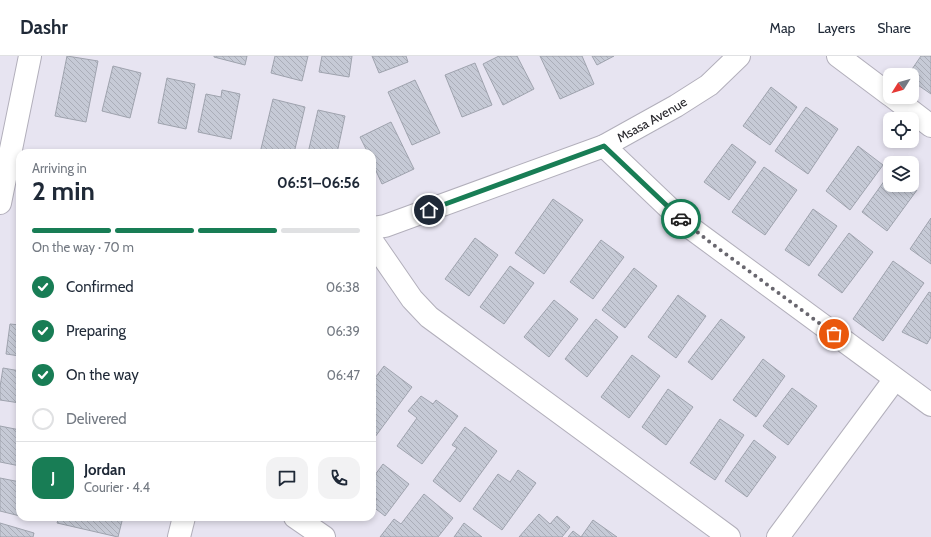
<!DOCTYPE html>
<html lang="en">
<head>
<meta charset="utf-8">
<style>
	:root { --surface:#fff; --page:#f2f2f3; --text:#1f2937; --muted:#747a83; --line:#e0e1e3; --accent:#187d55 }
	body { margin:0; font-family:Cabin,sans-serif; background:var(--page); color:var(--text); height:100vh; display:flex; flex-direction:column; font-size:15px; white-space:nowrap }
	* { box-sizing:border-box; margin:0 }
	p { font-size:13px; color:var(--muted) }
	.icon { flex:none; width:22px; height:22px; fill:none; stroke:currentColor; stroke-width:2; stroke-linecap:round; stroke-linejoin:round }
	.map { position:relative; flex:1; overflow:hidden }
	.panel { position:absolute; left:16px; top:93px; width:360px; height:372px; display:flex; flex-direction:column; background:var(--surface); border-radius:12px; box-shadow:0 2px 6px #0003 }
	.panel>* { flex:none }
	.needle { width:26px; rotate:233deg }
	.tools { position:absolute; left:883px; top:12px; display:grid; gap:8px }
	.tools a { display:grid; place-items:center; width:36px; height:36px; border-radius:8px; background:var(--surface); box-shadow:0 2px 6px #0003; font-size:20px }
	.pin { position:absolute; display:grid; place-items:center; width:34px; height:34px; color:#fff; margin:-17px; border:2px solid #fff; border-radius:50%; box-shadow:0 1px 4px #0007 }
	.courier { position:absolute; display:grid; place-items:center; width:40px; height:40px; margin:-20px; border:3px solid #187d55; border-radius:50%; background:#fff; color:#222; box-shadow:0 1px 5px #0007 }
	.summary em { font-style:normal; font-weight:700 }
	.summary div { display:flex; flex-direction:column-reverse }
	.summary { display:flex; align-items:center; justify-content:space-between; height:68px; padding:0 16px }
	h1 { font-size:26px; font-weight:700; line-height:30px }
	.bar { display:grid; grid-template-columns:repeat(4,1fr); gap:6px 4px; align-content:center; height:48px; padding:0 16px }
	.bar i { height:5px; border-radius:3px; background:var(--line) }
	.bar .active { background:var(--accent) }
	.bar p { grid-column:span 4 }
	.line { display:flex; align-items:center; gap:10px; padding:0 16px; border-top:1px solid var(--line) }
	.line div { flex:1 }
	.round { display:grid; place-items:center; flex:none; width:42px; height:42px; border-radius:12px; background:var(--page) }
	ol { padding:0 16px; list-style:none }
	li { display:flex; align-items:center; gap:12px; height:44px }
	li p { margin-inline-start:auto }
	li .icon { padding:4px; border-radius:50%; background:var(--accent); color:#fff; stroke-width:4 }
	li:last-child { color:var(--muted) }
	li i { width:22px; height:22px; border:2px solid var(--line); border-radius:50% }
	header { display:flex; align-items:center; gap:24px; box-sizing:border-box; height:56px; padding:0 20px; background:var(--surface); border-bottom:1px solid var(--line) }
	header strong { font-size:19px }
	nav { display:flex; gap:22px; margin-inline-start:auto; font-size:14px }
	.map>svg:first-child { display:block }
	.building { fill:url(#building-back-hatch); stroke:#9fa3ae }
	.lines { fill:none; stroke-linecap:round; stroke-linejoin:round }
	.minor-casing { stroke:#b2afbb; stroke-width:24 }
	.minor { stroke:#fff; stroke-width:22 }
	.done { stroke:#69676f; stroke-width:4; stroke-dasharray:0 7.2 }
	.route { stroke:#187d55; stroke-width:5 }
	.labels { text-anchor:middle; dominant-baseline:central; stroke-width:3; stroke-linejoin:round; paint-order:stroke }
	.street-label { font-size:13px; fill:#252429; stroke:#f4f2fe }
</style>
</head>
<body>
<header>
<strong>Dashr</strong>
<nav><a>Map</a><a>Layers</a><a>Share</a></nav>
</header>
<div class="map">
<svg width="931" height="481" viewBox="0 0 931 481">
	<defs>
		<pattern id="building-back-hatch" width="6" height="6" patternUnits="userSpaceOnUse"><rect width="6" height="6" fill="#c6cad6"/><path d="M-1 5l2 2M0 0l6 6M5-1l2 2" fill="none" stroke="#aaadb8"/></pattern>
	</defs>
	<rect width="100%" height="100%" fill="#e7e4f1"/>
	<g class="building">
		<polygon points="67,0 98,5 86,66 55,60"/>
		<polygon points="214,0 247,0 245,9 214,1"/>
		<polygon points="275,0 308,0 302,25 271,17"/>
		<polygon points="322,0 352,0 349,21 319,16"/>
		<polygon points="372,0 406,0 408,6 379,17"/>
		<polygon points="499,0 517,0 534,33 503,49 483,8"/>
		<polygon points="540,0 582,0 594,28 560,43"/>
		<polygon points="592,0 614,0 597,9"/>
		<polygon points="921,0 931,0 931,38 912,25 912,19 908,19"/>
		<polygon points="475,7 492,49 462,61 445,19"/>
		<polygon points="113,10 141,17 130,62 102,55"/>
		<polygon points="167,22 195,28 186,73 158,67"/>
		<polygon points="415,24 440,77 412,89 388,36"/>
		<polygon points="771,31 797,51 770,89 743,70"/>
		<polygon points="222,34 240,38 231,83 198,76 206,38 221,41"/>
		<polygon points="273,43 305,51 294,97 260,97"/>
		<polygon points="806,51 838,73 808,118 775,95"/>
		<polygon points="318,54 345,60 337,97 308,97"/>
		<polygon points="391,66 414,113 382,128 372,106 372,97 368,97 360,81"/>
		<polygon points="732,88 756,106 729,144 704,126"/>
		<polygon points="858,90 883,109 850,154 826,135"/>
		<polygon points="764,111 797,134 765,179 732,156"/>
		<polygon points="890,117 890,129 909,129 917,134 887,175 862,156"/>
		<polygon points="553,143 583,164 544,218 515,197"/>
		<polygon points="813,153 837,170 809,210 785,194"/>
		<polygon points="931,162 931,208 910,193"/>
		<polygon points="849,177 873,196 842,237 818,219"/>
		<polygon points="475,182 498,199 469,240 445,223"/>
		<polygon points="601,184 624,201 593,243 570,226"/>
		<polygon points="893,205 924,227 883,285 853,263"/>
		<polygon points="510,210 534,227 504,268 480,251"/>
		<polygon points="634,212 657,230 625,272 602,254"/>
		<polygon points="929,236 931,237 931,281 927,288 902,276"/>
		<polygon points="678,239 706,260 676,302 648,281"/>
		<polygon points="554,244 578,263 549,301 524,281"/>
		<polygon points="596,263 618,281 587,321 565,303"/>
		<polygon points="721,263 745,281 712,324 688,306"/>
		<polygon points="10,268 20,269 20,300 6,298"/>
		<polygon points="632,299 660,320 629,362 601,341"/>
		<polygon points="763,303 785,320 756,361 733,344"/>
		<polygon points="384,310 412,331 375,381 372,379 372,326"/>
		<polygon points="3,312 20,315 20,347 0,344 0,331"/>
		<polygon points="792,332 817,350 788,389 763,370"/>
		<polygon points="668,333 693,351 666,389 642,371"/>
		<polygon points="421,340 433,348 436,344 458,360 422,408 397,390 417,362 408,355"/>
		<polygon points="720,363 744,379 715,424 690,407"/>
		<polygon points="0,370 20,374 20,410 0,406"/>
		<polygon points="465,371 497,395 460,446 433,425 457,392 452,389"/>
		<polygon points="754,384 776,401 747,441 725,425"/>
		<polygon points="383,408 409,428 385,460 372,450 377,443 372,440 372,423"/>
		<polygon points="518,414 536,427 502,474 473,453 498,418 510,426"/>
		<polygon points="0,422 20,426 20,460 0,455"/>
		<polygon points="424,438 453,462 438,481 380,481 394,463 401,468"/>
		<polygon points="539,458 550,468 557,460 570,471 562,481 519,481"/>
		<polygon points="59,461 123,461 118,481 57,467"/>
		<polygon points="593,464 617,481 568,481 573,475 581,481"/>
		<polygon points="0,467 34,477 33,481 0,481"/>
		<polygon points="464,467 482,481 454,481"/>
	</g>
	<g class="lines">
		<defs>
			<g id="minor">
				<polyline points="838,0 890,39"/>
				<polyline points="893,41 931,70"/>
				<polyline points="604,90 688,170 931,349"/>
				<polyline points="0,147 30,0"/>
				<path id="s1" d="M372 172 385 170 604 90 676 50 709 29 739 0"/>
				<polyline points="372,185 412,243 429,261 729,481"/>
				<polyline points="295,461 324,481"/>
				<polyline points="179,481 184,461"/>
				<polyline points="778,481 895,323"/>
			</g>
		</defs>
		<use href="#minor" class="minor-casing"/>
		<use href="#minor" class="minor"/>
	</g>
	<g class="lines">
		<polyline class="done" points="681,163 711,187 834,278"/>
		<polyline class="route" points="429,154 604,90 681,163"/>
	</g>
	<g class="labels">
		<g class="street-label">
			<text stroke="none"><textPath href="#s1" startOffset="301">Msasa Avenue</textPath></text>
		</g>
	</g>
</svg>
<div class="tools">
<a><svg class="needle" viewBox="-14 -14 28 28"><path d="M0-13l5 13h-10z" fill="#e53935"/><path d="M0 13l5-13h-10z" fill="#747a83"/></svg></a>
<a><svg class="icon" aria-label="locate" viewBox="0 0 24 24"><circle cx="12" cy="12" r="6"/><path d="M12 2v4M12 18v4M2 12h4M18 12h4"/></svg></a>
<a><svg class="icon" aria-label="layers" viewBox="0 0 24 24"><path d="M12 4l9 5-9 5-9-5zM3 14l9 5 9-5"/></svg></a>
</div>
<div class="pin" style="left:834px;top:278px;background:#ea580c"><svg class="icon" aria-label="bag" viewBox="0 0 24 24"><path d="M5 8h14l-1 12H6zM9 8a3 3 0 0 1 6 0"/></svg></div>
<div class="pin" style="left:429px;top:154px;background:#1f2937"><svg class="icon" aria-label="home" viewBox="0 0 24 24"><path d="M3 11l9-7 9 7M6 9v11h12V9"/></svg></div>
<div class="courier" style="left:681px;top:163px"><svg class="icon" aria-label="car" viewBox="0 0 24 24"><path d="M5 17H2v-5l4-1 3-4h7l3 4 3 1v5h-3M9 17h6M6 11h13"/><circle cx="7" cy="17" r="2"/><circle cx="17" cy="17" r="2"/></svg></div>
<section class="panel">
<div class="summary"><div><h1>2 min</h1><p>Arriving in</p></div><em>06:51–06:56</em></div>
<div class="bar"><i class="active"></i><i class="active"></i><i class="active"></i><i></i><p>On the way · 70 m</p></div>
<ol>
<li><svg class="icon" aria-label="check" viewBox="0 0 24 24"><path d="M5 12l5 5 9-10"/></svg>Confirmed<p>06:38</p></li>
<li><svg class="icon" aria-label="check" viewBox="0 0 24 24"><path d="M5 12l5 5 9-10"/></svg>Preparing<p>06:39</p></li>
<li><svg class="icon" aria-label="check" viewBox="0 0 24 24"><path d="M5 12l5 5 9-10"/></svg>On the way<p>06:47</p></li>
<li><i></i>Delivered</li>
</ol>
<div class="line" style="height:72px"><b class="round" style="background:var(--accent);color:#fff">J</b><div><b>Jordan</b><p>Courier · 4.4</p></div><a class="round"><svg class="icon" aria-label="chat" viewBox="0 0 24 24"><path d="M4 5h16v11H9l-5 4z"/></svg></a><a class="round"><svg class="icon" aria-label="phone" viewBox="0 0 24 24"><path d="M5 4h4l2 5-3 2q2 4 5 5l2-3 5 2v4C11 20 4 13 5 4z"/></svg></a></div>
</section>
</div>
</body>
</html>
